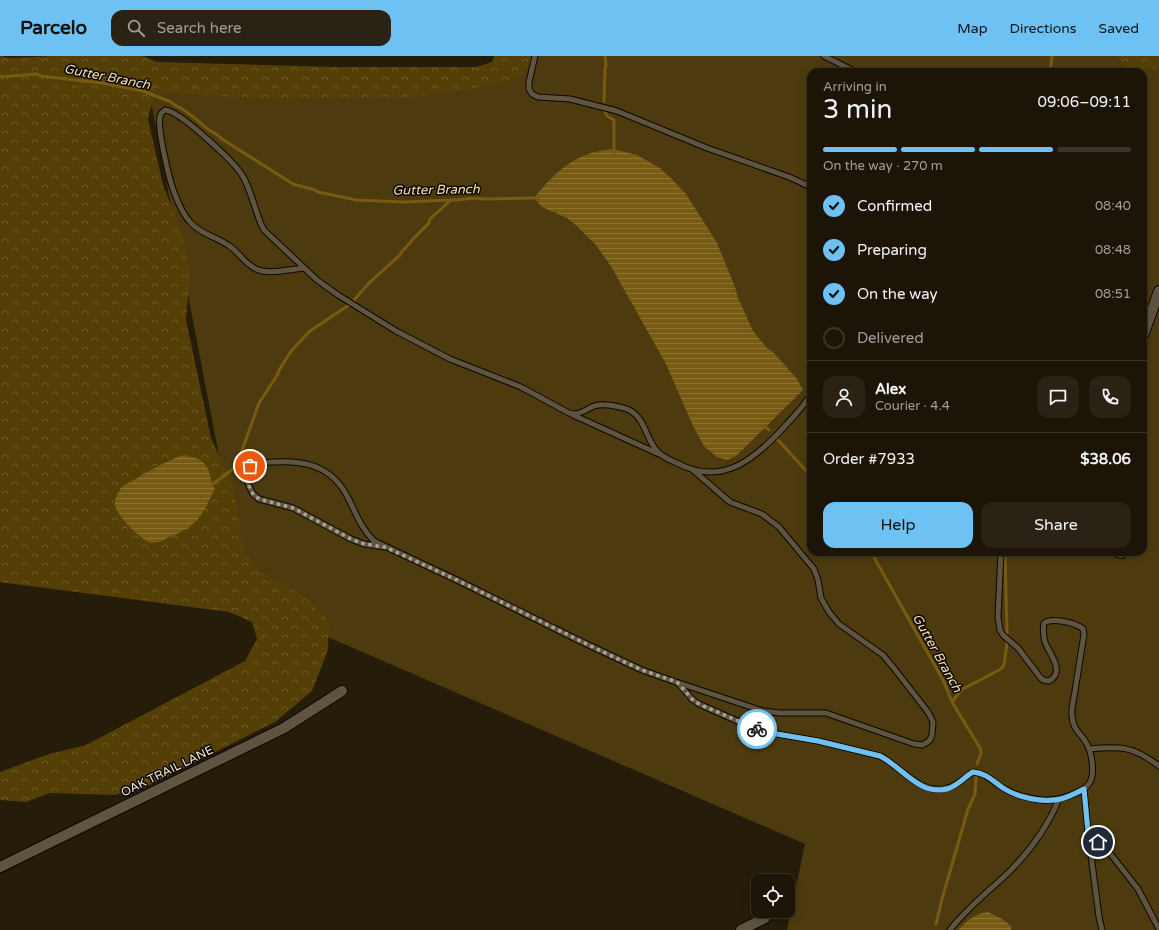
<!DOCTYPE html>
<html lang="en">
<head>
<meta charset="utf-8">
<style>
	:root { --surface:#1c1507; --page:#292215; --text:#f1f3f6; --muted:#a09f9b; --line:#3a3428; --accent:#6dc2f3 }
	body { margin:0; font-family:"Varela Round",sans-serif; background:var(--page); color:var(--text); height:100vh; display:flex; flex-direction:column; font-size:15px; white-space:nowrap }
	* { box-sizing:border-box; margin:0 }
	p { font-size:13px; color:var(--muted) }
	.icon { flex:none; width:22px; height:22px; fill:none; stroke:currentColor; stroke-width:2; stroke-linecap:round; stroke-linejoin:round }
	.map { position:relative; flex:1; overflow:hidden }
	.details { position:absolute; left:807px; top:12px; width:340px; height:488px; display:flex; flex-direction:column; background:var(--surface); border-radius:12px; box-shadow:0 2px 10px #0003,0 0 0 1px var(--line) }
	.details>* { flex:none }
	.controls { position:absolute; left:751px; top:818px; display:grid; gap:8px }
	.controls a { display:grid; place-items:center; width:44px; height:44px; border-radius:8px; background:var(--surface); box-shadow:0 2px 10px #0003,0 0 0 1px var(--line); font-size:20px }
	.pin { position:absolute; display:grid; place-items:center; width:34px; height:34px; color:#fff; margin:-17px; border:2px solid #fff; border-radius:50%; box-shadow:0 1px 4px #0007 }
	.courier { position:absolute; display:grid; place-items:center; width:40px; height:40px; margin:-20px; border:3px solid #6dc2f3; border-radius:50%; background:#fff; color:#222; box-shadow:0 1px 5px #0007 }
	.overview em { font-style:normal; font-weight:600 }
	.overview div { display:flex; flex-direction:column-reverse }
	.overview { display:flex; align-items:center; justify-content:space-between; height:68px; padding:0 16px }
	h1 { font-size:26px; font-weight:600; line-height:30px }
	.bar { display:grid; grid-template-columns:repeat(4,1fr); gap:6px 4px; align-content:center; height:48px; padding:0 16px }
	.bar i { height:5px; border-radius:3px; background:var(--line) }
	.bar .current { background:var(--accent) }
	.bar p { grid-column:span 4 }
	.line { display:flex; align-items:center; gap:10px; padding:0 16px; border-top:1px solid var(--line) }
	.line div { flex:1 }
	.round { display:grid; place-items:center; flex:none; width:42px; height:42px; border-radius:12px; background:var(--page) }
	ol { padding:0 16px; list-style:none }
	li { display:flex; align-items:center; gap:12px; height:44px }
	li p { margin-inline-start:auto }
	li .icon { padding:4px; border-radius:50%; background:var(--accent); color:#111; stroke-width:4 }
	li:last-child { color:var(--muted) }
	li i { width:22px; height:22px; border:2px solid var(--line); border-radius:50% }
	.button { display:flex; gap:8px; margin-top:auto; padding:8px 16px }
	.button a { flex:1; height:46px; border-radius:12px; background:var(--accent); color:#111; font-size:16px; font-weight:600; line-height:46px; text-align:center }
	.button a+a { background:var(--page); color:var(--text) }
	header { display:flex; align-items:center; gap:24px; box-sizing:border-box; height:56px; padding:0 20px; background:var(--accent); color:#111 }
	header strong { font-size:19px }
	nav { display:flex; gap:22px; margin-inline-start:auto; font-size:14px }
	.search { width:280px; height:36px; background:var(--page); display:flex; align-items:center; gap:10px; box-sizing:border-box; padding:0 14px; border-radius:12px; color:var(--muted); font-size:15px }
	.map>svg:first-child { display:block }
	.grass { fill:#4d3b0f; fill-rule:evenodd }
	.forest { fill:url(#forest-crowns) }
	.water { fill:url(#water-rules) }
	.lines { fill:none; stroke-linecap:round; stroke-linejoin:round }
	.stream { stroke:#785b12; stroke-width:3 }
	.lane-casing { stroke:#0e0600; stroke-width:7 }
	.street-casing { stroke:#0e0600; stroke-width:12 }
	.lane { stroke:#5e5440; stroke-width:5 }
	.street { stroke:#5e5440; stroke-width:10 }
	.done { stroke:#aaa394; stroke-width:4; stroke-dasharray:0 7.2 }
	.route { stroke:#6dc2f3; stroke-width:5 }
	.labels { text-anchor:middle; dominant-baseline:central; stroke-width:3; stroke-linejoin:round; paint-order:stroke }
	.street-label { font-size:12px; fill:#f1ebdf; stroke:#0b0702 }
	.water-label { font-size:13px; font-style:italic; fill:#fae1ac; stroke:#0b0702 }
</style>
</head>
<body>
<header>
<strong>Parcelo</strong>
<div class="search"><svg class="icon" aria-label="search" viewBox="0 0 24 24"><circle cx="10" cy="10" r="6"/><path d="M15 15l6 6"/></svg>Search here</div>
<nav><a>Map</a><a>Directions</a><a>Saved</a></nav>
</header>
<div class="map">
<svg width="1159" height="874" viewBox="0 0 1159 874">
	<defs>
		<pattern id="forest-crowns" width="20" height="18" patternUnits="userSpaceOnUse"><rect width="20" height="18" fill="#543f06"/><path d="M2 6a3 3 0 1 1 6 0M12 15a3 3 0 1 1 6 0" fill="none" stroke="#6d5b2a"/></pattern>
		<pattern id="water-rules" width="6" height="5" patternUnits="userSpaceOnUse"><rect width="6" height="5" fill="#785b12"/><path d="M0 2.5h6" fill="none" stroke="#8c7334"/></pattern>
	</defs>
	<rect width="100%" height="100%" fill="#251c09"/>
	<path class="grass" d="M510 0H1159V874H787L805 788 247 546 147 25 503 24ZM811 16H1143V496H811Z"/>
	<g class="forest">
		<polygon points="0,0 9,2 56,0 143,0 157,6 336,11 476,11 492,6 494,0 531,0 526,18 494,29 414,41 253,42 155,36 148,63 163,129 182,177 190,216 186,264 211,382 233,430 243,493 259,515 302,539 329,565 328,594 312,635 275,666 144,732 114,739 50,737 26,746 0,744 0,716 46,699 86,689 245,605 257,583 252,566 229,556 0,526"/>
		<polygon points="1117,0 1159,0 1159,12 1131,16 1122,11"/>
	</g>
	<g class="water">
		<path d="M613 93 637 99 660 112 666 118 669 120 686 138 717 187 735 231 738 242 753 275 767 292 773 296 797 323 803 334 736 400 727 404 717 401 704 390 693 370 666 308 612 212 596 189 576 169 567 162 542 151 534 142C557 114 576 96 613 93Z"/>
		<path d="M180 400C189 400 201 401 206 410 210 415 211 423 212 429L215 432C203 458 198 470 170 481 165 483 158 487 152 487 141 485 117 460 115 449 114 444 118 436 121 432 124 429 130 426 134 424 149 415 163 407 180 400Z"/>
		<path d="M988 856 1002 863 1011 870V874H958C967 864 975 858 988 856Z"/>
	</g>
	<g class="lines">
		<g class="stream">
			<polyline points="1050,16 1052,0"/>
			<path d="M0 21 37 18 40 20 102 27 143 35 171 46C174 50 178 50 182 53 190 58 197 64 204 70 210 76 217 77 222 83L293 128 315 134 318 136 356 144 404 146 451 144C461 145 473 140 482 143L538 142"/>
			<polyline points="604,45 605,13 606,9 605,0"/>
			<polyline points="605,55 607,60 614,64 614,97"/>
			<path d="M354 244 369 227 400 199C402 193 409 190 412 184L429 167 430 163 451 144"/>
			<polyline points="763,369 769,374"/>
			<polyline points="777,383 811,420"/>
			<polyline points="210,430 233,413 236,406 239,403 259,347 278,318 278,316 291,295 310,275 349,249"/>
			<polyline points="871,496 944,626 952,646 980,692 981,697 977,708"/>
			<polyline points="1005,496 1007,577"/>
			<polyline points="952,646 961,634 1001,613 1004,609 1007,587"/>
			<polyline points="936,868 942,843 968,753 975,738 976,721"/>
		</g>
		<defs>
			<g id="lane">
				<polyline points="535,0 529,26 529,33 532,38 538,41 570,43 617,55 707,92 789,121 811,131"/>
				<polyline points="824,0 856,16"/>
				<path d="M304 212C291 213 268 219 256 213 245 208 238 195 228 189 216 181 201 178 191 167 183 159 178 147 174 136 169 123 157 72 160 61 160 57 163 56 165 54 179 54 234 106 242 119 250 131 255 154 261 168L264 174 317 224 338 239 396 275 450 303 521 331 569 357C579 360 585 354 594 350 603 347 618 350 627 353 646 361 645 383 658 396 664 402 672 405 679 408 724 431 757 401 786 369 795 359 804 350 811 338"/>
				<polyline points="573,359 659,398"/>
				<path d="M385 491 364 488 351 483 293 452 259 443 253 438 248 428V414L254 407C290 405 325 401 346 438 356 456 359 470 374 485L461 526 578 584 642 614 670 624 763 655 780 657H826L914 688 922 689 926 687 930 684 932 679 933 666 928 656 893 611 883 599 839 568 829 556 821 542 818 524 814 513 779 471 762 458 730 446 693 414"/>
				<path d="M678 627 692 643 699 648 755 673 771 677 818 685 880 700C902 711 920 740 947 732 958 730 964 721 973 716 987 717 994 727 1005 733 1013 738 1024 741 1034 743 1049 746 1064 743 1078 736 1082 734 1085 733 1088 729 1096 720 1092 698 1087 688 1081 677 1072 673 1072 659 1071 651 1074 643 1075 635 1078 616 1081 597 1084 578L1083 573C1076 567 1052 561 1044 567 1043 573 1043 579 1045 586 1049 597 1066 616 1049 625L1043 624 1040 621 1018 592 1003 579 1000 574 998 561 1001 496"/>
				<path d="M1089 693C1120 690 1133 690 1159 710"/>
				<polyline points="1084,733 1088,776 1109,796 1138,833 1159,873"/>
				<polyline points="1088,776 1099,861 1102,874"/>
				<path d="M950 874C967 852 989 835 1009 816 1030 795 1048 770 1059 743"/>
			</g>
			<g id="street">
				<polyline points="1143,280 1159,235"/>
				<polyline points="1117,496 1121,497"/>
				<polyline points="0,811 284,672 342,635"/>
				<polyline points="741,874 765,862"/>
			</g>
		</defs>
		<use href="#lane" class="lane-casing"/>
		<use href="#street" class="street-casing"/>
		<use href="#lane" class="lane"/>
		<use href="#street" class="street"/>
	</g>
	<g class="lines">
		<polyline class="done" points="250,410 248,414 248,428 253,438 259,443 293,452 351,483 364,488 385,491 461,526 603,596 642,614 677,626 692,643 699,648 757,673"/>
		<path class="route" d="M757 673 771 677 818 685 880 700C902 711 919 740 947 733 958 730 964 721 973 716 986 717 993 725 1003 732 1018 742 1043 747 1061 743 1069 741 1076 737 1084 733L1088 776 1098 786"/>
	</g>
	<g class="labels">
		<g class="street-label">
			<text transform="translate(167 715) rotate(-26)">OAK TRAIL LANE</text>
		</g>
		<g class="water-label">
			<text transform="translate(107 21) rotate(11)">Gutter Branch</text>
			<text transform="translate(436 134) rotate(-1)">Gutter Branch</text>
			<text transform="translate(937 597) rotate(61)">Gutter Branch</text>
		</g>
	</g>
</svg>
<div class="controls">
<a><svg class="icon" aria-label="locate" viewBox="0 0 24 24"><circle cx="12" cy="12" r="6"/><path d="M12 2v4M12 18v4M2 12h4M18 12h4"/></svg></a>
</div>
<div class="pin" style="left:250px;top:410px;background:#ea580c"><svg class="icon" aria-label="bag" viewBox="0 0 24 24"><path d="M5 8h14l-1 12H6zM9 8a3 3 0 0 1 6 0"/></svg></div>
<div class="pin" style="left:1098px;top:786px;background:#1f2937"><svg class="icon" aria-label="home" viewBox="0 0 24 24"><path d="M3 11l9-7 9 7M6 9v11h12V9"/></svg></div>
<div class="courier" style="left:757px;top:673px"><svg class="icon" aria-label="bike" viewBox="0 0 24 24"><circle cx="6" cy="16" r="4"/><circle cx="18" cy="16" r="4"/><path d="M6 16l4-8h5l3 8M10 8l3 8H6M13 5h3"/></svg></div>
<section class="details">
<div class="overview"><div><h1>3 min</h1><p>Arriving in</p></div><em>09:06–09:11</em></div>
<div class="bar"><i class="current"></i><i class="current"></i><i class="current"></i><i></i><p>On the way · 270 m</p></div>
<ol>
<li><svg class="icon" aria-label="check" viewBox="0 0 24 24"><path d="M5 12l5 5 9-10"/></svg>Confirmed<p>08:40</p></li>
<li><svg class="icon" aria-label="check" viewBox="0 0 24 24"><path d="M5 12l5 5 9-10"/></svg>Preparing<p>08:48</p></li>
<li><svg class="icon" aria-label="check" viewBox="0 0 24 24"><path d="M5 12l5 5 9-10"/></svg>On the way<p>08:51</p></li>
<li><i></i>Delivered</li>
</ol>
<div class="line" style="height:72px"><a class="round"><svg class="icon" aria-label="person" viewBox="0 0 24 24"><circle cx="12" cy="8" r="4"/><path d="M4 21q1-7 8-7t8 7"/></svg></a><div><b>Alex</b><p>Courier · 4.4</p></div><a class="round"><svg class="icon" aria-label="chat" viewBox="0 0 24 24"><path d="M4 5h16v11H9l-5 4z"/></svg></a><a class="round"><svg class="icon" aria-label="phone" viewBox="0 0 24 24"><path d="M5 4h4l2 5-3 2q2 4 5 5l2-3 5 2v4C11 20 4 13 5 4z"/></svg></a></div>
<div class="line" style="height:52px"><div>Order #7933</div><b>$38.06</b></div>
<div class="button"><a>Help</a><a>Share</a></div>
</section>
</div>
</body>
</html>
